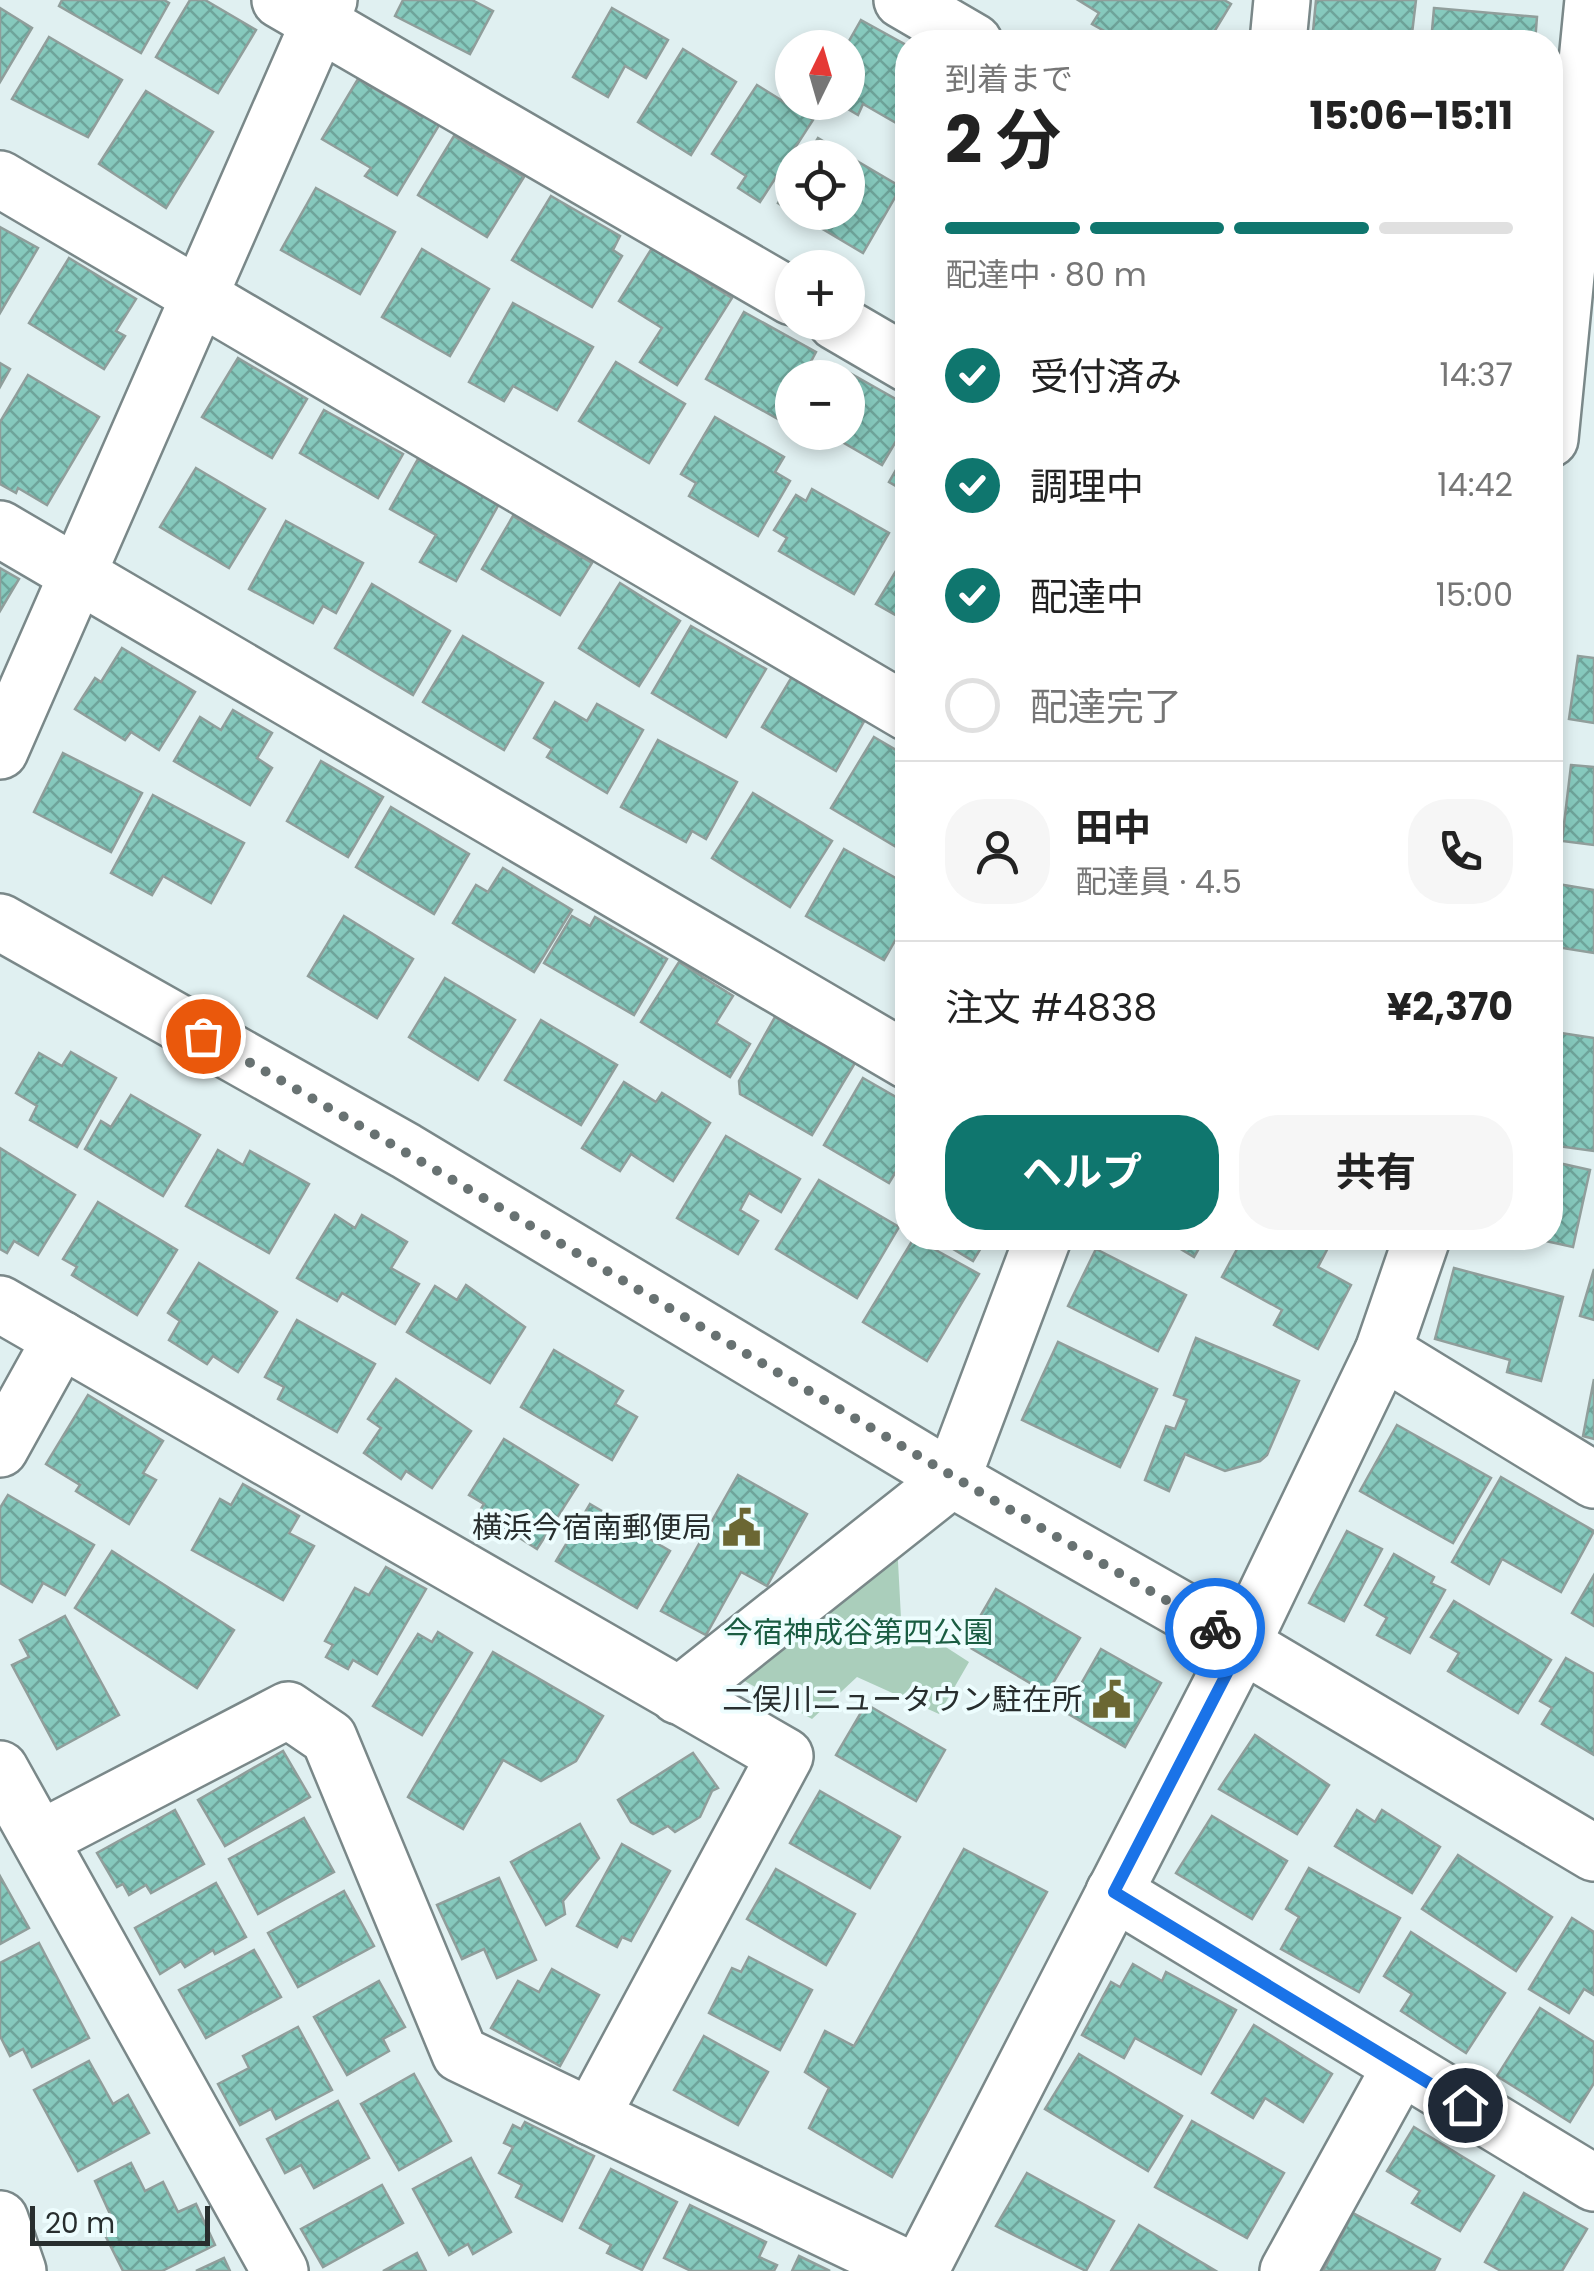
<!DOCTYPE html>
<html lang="ja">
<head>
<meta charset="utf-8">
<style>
	:root { --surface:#fff; --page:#f6f6f6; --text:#222; --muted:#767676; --line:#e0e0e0; --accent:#0f766e }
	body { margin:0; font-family:Poppins,"Noto Sans JP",sans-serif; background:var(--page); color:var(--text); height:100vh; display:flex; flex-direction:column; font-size:38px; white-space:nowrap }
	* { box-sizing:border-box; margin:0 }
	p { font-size:32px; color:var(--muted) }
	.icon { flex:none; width:55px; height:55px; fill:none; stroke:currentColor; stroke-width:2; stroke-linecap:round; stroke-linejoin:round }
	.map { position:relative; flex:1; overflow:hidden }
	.details { position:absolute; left:895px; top:30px; width:668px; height:1220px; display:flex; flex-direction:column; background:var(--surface); border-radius:40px; box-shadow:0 5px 15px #0003 }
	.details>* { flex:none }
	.needle { width:65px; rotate:5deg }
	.controls { position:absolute; left:775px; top:30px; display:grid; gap:20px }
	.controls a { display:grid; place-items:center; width:90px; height:90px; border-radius:50%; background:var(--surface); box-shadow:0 5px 15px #0003; font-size:50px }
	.scale { position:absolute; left:30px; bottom:25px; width:180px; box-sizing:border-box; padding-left:10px; border:5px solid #282e2e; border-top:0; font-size:28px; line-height:35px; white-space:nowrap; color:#282e2e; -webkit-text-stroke:8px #edfdfe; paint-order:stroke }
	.pin { position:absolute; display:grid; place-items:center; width:85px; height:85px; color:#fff; margin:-42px; border:5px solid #fff; border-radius:50%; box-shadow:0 2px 10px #0007 }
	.courier { position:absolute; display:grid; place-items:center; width:100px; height:100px; margin:-50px; border:8px solid #1a73e8; border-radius:50%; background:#fff; color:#222; box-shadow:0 2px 12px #0007 }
	.summary em { font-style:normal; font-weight:700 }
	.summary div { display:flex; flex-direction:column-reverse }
	.summary { display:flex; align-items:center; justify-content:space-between; height:170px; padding:0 50px }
	h1 { font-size:65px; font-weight:700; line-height:75px }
	.bar { display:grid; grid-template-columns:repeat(4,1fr); gap:15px 10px; align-content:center; height:120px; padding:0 50px }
	.bar i { height:12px; border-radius:8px; background:var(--line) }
	.bar .selected { background:var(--accent) }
	.bar p { grid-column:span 4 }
	.line { display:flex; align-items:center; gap:25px; padding:0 50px; border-top:2px solid var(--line) }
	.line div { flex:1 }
	.round { display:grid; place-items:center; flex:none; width:105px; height:105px; border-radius:40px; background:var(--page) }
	ol { padding:0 50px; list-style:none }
	li { display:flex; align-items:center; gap:30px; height:110px }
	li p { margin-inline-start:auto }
	li .icon { padding:10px; border-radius:50%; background:var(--accent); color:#fff; stroke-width:4 }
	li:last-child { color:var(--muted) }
	li i { width:55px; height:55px; border:5px solid var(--line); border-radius:50% }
	.primary-button { display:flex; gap:20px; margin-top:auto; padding:20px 50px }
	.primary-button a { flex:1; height:115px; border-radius:40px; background:var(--accent); color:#fff; font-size:40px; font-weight:700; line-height:115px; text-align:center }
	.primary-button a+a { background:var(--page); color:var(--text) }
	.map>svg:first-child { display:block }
	.park { fill:#aacebb }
	.building { fill:url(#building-cross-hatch); stroke:#909e9b; stroke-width:2.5 }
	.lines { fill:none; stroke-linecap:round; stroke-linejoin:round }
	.minor-casing { stroke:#7a8889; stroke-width:60 }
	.minor { stroke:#fff; stroke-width:55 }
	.done { stroke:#687272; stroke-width:10; stroke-dasharray:0 18 }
	.route { stroke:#1a73e8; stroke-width:12 }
	.labels { text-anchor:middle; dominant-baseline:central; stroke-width:8; stroke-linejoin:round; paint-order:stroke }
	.poi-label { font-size:30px; fill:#282e2e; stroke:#edfdfe; text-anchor:end }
	.park-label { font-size:30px; fill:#1a5d42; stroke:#edfdfe }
</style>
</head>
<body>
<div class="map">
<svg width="1594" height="2271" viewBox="0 0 1594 2271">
	<defs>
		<pattern id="building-cross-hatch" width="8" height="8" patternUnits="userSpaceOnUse" patternTransform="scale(2.5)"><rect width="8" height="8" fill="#86c9bd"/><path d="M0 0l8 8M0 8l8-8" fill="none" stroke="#6ea49a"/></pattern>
	</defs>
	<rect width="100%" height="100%" fill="#e0f0f1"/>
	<polygon class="park" points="897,1543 901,1618 969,1662 939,1714 857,1677 812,1719 734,1675"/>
	<g class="building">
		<polygon points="62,0 164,0 169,3 141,53 59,6"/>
		<polygon points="190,0 205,0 256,30 218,93 156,57"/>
		<polygon points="403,0 472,0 493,11 470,54 395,16"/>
		<polygon points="1078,0 1224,0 1231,4 1208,42 1124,42 1092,24 1099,13"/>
		<polygon points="1316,0 1416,0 1411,42 1312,42"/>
		<polygon points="0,8 32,28 0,82"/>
		<polygon points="612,8 668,40 646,78 625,66 608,97 573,77"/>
		<polygon points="1434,8 1537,17 1535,42 1431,42"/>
		<polygon points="861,20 908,46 908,107 898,124 863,104 858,115 836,102 848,102 845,48"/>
		<polygon points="49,37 122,80 88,137 12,99"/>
		<polygon points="683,49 736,82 691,155 638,122"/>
		<polygon points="358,79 421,116 426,106 444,117 397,195 365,176 371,168 322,139"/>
		<polygon points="757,85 813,120 760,202 738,188 746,176 712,154"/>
		<polygon points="146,91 213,132 166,208 99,164"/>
		<polygon points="454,136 524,177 487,237 418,195"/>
		<polygon points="818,138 901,187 863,253 794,212 848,212 848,158 806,158"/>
		<polygon points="792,180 792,212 778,203"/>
		<polygon points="316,188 395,232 360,294 281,250"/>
		<polygon points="551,196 620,236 613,250 622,256 592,307 512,260"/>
		<polygon points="0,227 38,248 0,313"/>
		<polygon points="652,248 732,298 677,385 640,362 662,328 619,301"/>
		<polygon points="422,249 489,289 450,356 382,317"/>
		<polygon points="69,258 136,299 116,331 125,336 104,369 29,323"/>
		<polygon points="513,303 593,347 557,410 513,386 504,401 469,382"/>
		<polygon points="744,312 816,352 802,378 792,378 792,393 778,419 706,379"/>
		<polygon points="238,358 307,399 272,458 202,417"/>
		<polygon points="616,362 685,404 649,463 579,421"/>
		<polygon points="0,363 10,369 0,387"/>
		<polygon points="834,364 908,406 908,421 882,465 825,432 848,432 848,378 826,378"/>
		<polygon points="28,375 99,417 47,505 18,488 16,493 0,484 0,422"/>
		<polygon points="324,410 403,454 378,498 300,453"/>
		<polygon points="715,417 784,457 775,472 790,481 758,536 689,496 696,483 681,474"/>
		<polygon points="908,449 908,493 889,482"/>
		<polygon points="418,459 499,504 456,581 420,562 436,535 390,509"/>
		<polygon points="196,468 265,509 229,568 160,527"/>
		<polygon points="812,489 889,533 854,594 779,551 787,538 774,530 796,495 806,501"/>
		<polygon points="513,516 592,563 560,615 482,569"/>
		<polygon points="286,521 363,563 336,613 323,606 313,623 249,589"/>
		<polygon points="908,551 908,622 876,604"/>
		<polygon points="0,568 19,579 0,611"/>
		<polygon points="620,583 680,621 639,686 579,648"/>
		<polygon points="372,584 450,631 413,695 335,648"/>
		<polygon points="691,626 766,669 726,737 652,693"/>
		<polygon points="463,636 543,683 504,750 423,702"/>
		<polygon points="122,648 195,692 159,750 131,732 125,740 75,709 95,678 101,682"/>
		<polygon points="1578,656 1594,658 1594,723 1569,719"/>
		<polygon points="793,675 866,718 836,771 762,727"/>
		<polygon points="555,702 587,721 597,704 643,730 607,793 547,757 552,749 534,738"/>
		<polygon points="233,710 272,733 257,758 272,768 250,805 174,761 200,717 221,730"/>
		<polygon points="874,737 908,757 908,854 831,808"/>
		<polygon points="658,740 737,782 706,839 692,831 686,842 621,807"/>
		<polygon points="63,753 142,793 111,852 34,812"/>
		<polygon points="321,761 383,797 348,857 287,821"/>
		<polygon points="1571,765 1594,767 1594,845 1562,841"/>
		<polygon points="753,793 832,841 790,907 712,858"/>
		<polygon points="153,795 244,843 211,903 163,876 152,895 111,873"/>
		<polygon points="391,807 469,854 434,914 356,867"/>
		<polygon points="844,849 908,885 908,918 884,960 806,916"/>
		<polygon points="503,868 572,910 534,972 453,923 476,885 488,892"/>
		<polygon points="1558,884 1594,890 1594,953 1550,946"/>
		<polygon points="344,916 413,959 377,1018 308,976"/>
		<polygon points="572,916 590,926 595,917 667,959 634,1015 544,963"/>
		<polygon points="679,962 733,996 716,1023 750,1044 730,1077 641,1022"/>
		<polygon points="445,978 515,1020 478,1080 409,1037"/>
		<polygon points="775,1017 855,1063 812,1135 740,1094 739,1081"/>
		<polygon points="541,1020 617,1065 581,1125 505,1080"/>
		<polygon points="1561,1033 1594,1038 1594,1151 1550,1145 1550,1103"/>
		<polygon points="71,1052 116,1078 77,1147 30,1120 37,1106 16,1093 39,1053 62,1066"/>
		<polygon points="863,1078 908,1104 908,1152 889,1183 824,1145"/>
		<polygon points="624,1082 656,1102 662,1093 710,1123 673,1181 631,1154 620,1171 582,1148"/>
		<polygon points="131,1095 200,1135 163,1196 85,1149 101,1121 111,1127"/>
		<polygon points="726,1136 800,1179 781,1212 749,1193 740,1210 758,1221 738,1254 677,1218"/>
		<polygon points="0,1148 75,1195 38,1255 14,1241 7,1253 0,1249"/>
		<polygon points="218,1150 243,1165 250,1151 309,1184 269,1253 186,1206"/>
		<polygon points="1550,1161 1590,1170 1573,1247 1532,1238 1550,1238"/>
		<polygon points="819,1180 899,1227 857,1298 776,1249"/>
		<polygon points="98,1202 177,1250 137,1315 72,1275 77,1267 63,1259"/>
		<polygon points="335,1215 355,1228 362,1215 407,1242 391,1268 419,1284 395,1324 342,1293 337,1301 297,1278"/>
		<polygon points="914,1238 979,1274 927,1361 863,1322"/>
		<polygon points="935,1238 987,1238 973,1261"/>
		<polygon points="1171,1238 1205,1238 1194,1257 1169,1242"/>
		<polygon points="1243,1238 1323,1238 1331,1242 1318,1267 1351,1285 1318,1349 1274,1325 1282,1310 1222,1277"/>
		<polygon points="1096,1249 1186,1295 1158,1351 1068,1306"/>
		<polygon points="199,1263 277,1312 238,1372 213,1356 207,1364 169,1340 180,1321 168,1313"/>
		<polygon points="1454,1268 1563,1297 1541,1381 1507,1372 1510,1360 1435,1339"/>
		<polygon points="1594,1269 1594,1320 1580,1316"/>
		<polygon points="466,1285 525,1327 490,1383 407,1332 435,1286 457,1300"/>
		<polygon points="297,1320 375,1364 337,1432 278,1399 284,1387 265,1377"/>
		<polygon points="1196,1338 1299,1381 1267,1455 1260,1461 1225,1471 1185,1454 1169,1491 1145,1480 1166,1426 1175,1429 1187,1400 1174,1395"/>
		<polygon points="1058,1342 1157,1389 1120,1467 1022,1420"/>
		<polygon points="554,1350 623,1391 615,1404 637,1417 612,1460 521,1407"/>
		<polygon points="396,1379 471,1431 432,1488 406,1471 401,1479 364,1453 381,1428 368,1419"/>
		<polygon points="1594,1379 1594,1439 1583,1436"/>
		<polygon points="88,1395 163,1441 143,1473 156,1480 129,1524 76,1491 80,1485 46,1464"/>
		<polygon points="1397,1425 1491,1478 1453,1543 1360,1491"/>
		<polygon points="504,1439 578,1485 537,1549 479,1512 484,1504 469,1495"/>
		<polygon points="738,1475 807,1514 767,1586 741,1572 706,1635 661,1611"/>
		<polygon points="1501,1477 1594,1531 1561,1592 1502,1559 1489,1584 1452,1562"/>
		<polygon points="243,1484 299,1516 289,1533 314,1546 283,1600 192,1550 220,1499 231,1505"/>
		<polygon points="8,1495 94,1545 65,1595 43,1583 32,1602 0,1583 0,1508"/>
		<polygon points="590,1504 670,1551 637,1608 556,1561"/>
		<polygon points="1347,1531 1382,1549 1344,1621 1309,1603"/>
		<polygon points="112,1551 234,1630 197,1688 75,1608"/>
		<polygon points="1394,1554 1434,1577 1431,1583 1445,1590 1410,1653 1377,1635 1387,1618 1365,1605"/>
		<polygon points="386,1567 426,1589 377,1674 353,1660 348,1669 326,1657 333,1645 325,1641 355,1588 369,1595"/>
		<polygon points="1594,1575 1594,1626 1572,1613"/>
		<polygon points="996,1589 1080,1638 1047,1693 964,1644"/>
		<polygon points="1454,1601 1551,1660 1518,1713 1448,1671 1459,1653 1431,1637"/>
		<polygon points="65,1616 119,1715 57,1749 12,1665 29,1657 20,1640"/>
		<polygon points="438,1632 472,1653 422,1735 373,1706 418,1634 432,1642"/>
		<polygon points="1101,1649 1161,1683 1125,1747 1065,1712"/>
		<polygon points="493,1652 603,1716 576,1761 541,1781 503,1760 463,1829 408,1797"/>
		<polygon points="1566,1658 1594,1674 1594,1755 1542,1724 1552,1708 1540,1701"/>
		<polygon points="866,1704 945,1750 916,1801 836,1755"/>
		<polygon points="1255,1735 1329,1785 1297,1834 1219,1789"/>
		<polygon points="283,1751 310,1797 225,1846 198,1800"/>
		<polygon points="693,1753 718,1788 712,1791 700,1817 675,1832 668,1826 653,1834 631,1822 618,1800"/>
		<polygon points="820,1791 900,1837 870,1888 790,1843"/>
		<polygon points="175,1810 204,1864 151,1893 146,1885 129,1895 123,1884 117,1887 97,1853"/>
		<polygon points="1357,1810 1375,1822 1382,1810 1440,1847 1412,1893 1335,1846"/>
		<polygon points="1212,1816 1287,1861 1252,1919 1176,1873"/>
		<polygon points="304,1818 334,1872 258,1914 229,1859"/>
		<polygon points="580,1824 599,1858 563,1901 565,1914 546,1925 511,1862"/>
		<polygon points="622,1844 670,1871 631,1941 622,1937 617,1947 577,1926"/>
		<polygon points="964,1849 1047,1892 892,2177 809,2128 829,2088 805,2072 825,2031 854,2046"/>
		<polygon points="1458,1855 1552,1917 1516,1971 1422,1909"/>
		<polygon points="1309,1868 1400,1918 1359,1992 1281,1949 1299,1917 1286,1909"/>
		<polygon points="776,1869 855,1914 826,1965 747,1919"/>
		<polygon points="0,1876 29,1928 0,1944"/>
		<polygon points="499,1878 536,1960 497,1978 484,1949 462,1959 437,1905"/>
		<polygon points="216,1883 246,1937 215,1954 213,1950 185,1967 181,1961 160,1974 135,1928"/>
		<polygon points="344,1891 374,1946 298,1987 268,1933"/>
		<polygon points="1572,1918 1594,1932 1594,1995 1584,1989 1569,2013 1529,1989"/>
		<polygon points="1411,1932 1505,1993 1466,2053 1401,2011 1412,1994 1384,1976"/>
		<polygon points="39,1943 89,2038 32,2067 23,2049 10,2056 0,2036 0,1963"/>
		<polygon points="254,1950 281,1997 206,2038 179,1990"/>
		<polygon points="749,1957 812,1990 780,2050 709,2013 732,1968 741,1972"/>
		<polygon points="1133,1964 1162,1981 1166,1972 1236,2010 1201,2074 1135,2038 1124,2058 1082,2035 1111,1982 1120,1987"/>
		<polygon points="552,1969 599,1995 560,2066 491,2028 518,1981 539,1992"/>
		<polygon points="379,1981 405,2027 383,2039 389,2051 347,2075 314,2017"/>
		<polygon points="1540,2008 1594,2042 1594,2083 1570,2122 1497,2076"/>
		<polygon points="1254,2025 1332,2074 1303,2122 1265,2098 1253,2118 1212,2093"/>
		<polygon points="298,2027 332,2090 276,2119 271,2109 240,2125 218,2084 249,2068 243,2056"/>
		<polygon points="704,2036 768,2072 738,2125 674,2090"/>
		<polygon points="1079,2054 1182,2116 1148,2171 1045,2109"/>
		<polygon points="89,2061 113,2104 128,2095 149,2133 78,2171 34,2090"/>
		<polygon points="414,2074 451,2141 399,2170 361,2104"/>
		<polygon points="338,2101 369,2158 314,2188 301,2165 285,2173 267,2139"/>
		<polygon points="1192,2121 1284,2173 1247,2238 1155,2187"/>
		<polygon points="525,2122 594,2156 562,2221 516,2197 522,2185 499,2173 513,2147 504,2143 513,2125 521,2129"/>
		<polygon points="1414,2127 1494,2176 1460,2231 1412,2203 1420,2191 1387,2171"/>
		<polygon points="471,2158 511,2232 473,2254 468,2244 449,2255 413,2189"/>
		<polygon points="131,2163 145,2191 163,2182 178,2212 196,2204 215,2245 162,2271 123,2271 103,2231 115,2225 95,2181"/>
		<polygon points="611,2169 677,2202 642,2270 607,2253 611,2245 580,2228"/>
		<polygon points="1027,2173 1114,2221 1086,2271 996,2226"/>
		<polygon points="382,2185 403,2223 323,2267 301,2229"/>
		<polygon points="1524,2193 1587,2229 1562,2271 1501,2271 1485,2262"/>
		<polygon points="690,2205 766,2242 759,2257 777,2265 774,2271 691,2271 664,2258"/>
		<polygon points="1353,2213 1440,2259 1434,2271 1323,2271"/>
		<polygon points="1139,2225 1216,2271 1111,2271"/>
		<polygon points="417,2253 426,2271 383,2271"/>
		<polygon points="799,2256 830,2271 792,2271"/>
		<polygon points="224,2258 230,2271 196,2271"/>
	</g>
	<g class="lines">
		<defs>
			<g id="minor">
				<polyline points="280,0 792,297"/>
				<polyline points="902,0 974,42"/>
				<polyline points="1278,42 1282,0"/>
				<polyline points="0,179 908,713"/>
				<polyline points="836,322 908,364"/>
				<polyline points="1550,439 1593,0"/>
				<polyline points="0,529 908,1061"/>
				<polyline points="0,751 329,0"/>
				<polyline points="0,922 406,1151 952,1479 1242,1644 1594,1853"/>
				<polyline points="0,1304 785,1756 591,2117"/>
				<polyline points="1383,1351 1594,1480"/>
				<polyline points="0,1449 61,1339"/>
				<polyline points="678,1696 952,1479 1043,1238"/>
				<polyline points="0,1769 280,2271"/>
				<polyline points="40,1839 288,1710 329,1738 460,2054 913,2271"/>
				<polyline points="1114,1892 1594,2183"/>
				<polyline points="0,2219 18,2271"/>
				<polyline points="920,2271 1242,1644 1383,1351 1422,1238"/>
				<polyline points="1288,2271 1401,2066"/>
			</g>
		</defs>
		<use href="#minor" class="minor-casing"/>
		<use href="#minor" class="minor"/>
	</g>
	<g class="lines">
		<path class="done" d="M203 1036C543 1228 875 1435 1215 1628"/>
		<polyline class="route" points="1215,1628 1242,1644 1114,1892 1465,2105"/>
	</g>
	<defs>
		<symbol id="civic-bare" viewBox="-9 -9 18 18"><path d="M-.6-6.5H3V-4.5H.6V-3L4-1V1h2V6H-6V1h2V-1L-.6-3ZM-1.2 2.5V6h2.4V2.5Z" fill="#6b6733" stroke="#edfdfe" stroke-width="2.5" paint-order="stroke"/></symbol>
	</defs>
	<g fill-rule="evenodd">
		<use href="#civic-bare" x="714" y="1500" width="55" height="55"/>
		<use href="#civic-bare" x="1084" y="1672" width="55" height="55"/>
	</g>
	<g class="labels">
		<g class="poi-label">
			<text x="712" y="1527">横浜今宿南郵便局</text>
			<text x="1082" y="1699">二俣川ニュータウン駐在所</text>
		</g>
		<g class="park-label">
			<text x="858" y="1632">今宿神成谷第四公園</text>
		</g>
	</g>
</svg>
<div class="controls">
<a><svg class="needle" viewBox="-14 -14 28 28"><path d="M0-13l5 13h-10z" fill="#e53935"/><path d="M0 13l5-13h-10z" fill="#767676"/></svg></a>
<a><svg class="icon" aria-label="locate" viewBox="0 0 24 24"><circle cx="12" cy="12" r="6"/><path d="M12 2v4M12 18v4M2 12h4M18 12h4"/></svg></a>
<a>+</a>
<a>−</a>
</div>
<div class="scale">20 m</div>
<div class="pin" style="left:203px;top:1036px;background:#ea580c"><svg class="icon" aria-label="bag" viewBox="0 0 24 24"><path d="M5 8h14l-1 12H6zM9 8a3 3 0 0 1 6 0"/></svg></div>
<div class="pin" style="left:1465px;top:2105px;background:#1f2937"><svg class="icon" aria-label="home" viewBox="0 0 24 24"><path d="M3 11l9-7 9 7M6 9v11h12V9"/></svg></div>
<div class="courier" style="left:1215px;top:1628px"><svg class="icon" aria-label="bike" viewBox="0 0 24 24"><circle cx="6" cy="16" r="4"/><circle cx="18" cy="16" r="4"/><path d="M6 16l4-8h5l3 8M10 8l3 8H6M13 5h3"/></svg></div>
<section class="details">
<div class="summary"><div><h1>2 分</h1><p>到着まで</p></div><em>15:06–15:11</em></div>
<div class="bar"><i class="selected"></i><i class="selected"></i><i class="selected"></i><i></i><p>配達中 · 80 m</p></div>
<ol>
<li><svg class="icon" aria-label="check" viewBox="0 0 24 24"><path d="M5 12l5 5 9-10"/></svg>受付済み<p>14:37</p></li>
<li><svg class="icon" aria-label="check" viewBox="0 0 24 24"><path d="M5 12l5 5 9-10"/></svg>調理中<p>14:42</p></li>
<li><svg class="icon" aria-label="check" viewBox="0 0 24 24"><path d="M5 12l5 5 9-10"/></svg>配達中<p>15:00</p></li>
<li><i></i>配達完了</li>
</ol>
<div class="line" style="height:180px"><a class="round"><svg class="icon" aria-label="person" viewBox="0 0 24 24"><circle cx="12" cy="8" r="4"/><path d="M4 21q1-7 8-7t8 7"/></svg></a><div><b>田中</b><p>配達員 · 4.5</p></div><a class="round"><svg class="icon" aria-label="phone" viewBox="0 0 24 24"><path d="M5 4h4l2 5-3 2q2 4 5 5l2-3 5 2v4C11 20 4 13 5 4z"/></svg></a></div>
<div class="line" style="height:130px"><div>注文 #4838</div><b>¥2,370</b></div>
<div class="primary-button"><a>ヘルプ</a><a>共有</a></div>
</section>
</div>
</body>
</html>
